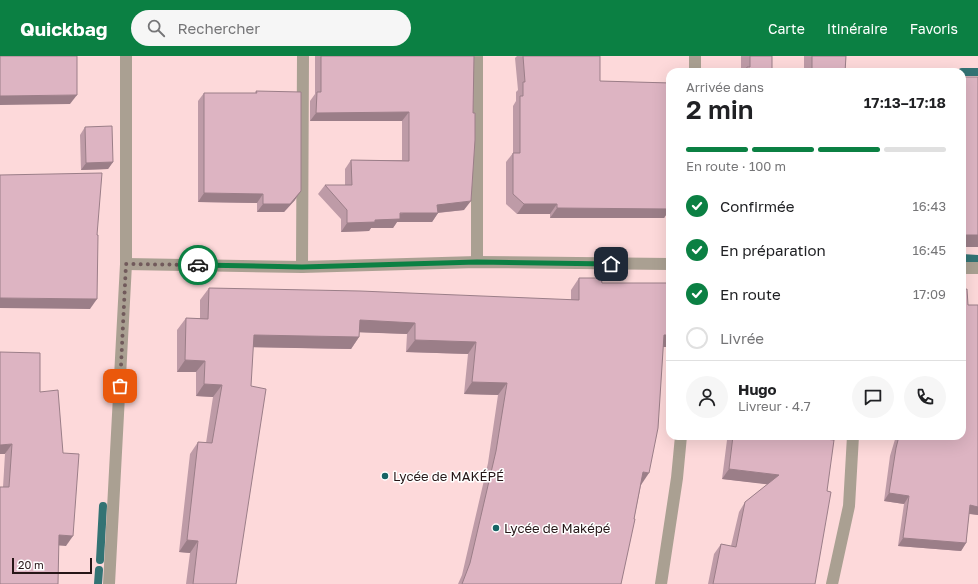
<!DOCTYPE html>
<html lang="fr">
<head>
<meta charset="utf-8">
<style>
	:root { --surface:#fff; --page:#f6f6f6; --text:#202124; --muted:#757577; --line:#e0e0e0; --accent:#0b8043 }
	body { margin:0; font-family:"Golos Text",sans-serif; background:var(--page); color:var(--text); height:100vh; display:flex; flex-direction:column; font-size:15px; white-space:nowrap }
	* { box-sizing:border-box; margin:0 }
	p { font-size:13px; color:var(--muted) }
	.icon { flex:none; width:22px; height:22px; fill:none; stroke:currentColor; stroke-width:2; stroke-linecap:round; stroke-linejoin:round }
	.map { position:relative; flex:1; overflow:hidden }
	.drawer { position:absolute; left:666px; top:12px; width:300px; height:372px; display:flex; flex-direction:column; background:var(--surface); border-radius:12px; box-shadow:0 4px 16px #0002 }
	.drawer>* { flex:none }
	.scale { position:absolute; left:12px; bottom:10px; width:80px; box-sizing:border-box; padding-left:4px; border:2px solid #261617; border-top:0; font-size:11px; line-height:14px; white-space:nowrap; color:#261617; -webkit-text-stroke:3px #fff; paint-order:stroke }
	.pin { position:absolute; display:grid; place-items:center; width:34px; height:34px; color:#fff; margin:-17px; border-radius:8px; box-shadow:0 2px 6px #0006 }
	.courier { position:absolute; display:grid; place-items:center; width:40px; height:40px; margin:-20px; border:3px solid #0b8043; border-radius:50%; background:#fff; color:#222; box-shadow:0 1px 5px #0007 }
	.head em { font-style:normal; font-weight:600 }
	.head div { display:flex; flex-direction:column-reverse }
	.head { display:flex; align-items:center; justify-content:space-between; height:68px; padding:0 20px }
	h1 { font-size:26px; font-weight:600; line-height:30px }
	.bar { display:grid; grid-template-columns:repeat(4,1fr); gap:6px 4px; align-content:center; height:48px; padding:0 20px }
	.bar i { height:5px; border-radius:3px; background:var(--line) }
	.bar .on { background:var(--accent) }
	.bar p { grid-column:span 4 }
	.line { display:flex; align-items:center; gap:10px; padding:0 20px; border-top:1px solid var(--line) }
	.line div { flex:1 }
	.round { display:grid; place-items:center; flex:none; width:42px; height:42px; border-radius:21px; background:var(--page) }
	ol { padding:0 20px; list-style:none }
	li { display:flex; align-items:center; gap:12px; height:44px }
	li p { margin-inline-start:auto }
	li .icon { padding:4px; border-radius:50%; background:var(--accent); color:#fff; stroke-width:4 }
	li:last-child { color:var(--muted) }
	li i { width:22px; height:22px; border:2px solid var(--line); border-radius:50% }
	header { display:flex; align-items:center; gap:24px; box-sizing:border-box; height:56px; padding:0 20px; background:var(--accent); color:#fff }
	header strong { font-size:19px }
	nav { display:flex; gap:22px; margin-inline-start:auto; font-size:14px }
	.search { width:280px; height:36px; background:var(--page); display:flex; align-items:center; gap:10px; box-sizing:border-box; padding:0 14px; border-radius:22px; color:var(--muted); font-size:15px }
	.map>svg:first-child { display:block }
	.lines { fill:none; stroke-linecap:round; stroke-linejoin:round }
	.stream { stroke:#337374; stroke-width:8 }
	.minor { stroke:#aaa092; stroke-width:12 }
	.wall { fill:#be9ba7 }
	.shaded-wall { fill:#9b7e88 }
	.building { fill:#ddb4c2; stroke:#9b7e88 }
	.done { stroke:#715a5b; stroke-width:4; stroke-dasharray:0 7.2 }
	.route { stroke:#0b8043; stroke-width:5 }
	.poi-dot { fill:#156465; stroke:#fff; stroke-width:1.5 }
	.labels { text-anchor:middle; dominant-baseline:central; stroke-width:3; stroke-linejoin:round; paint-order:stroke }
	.poi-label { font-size:13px; fill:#261617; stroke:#fff; text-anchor:start }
</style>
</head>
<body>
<header>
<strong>Quickbag</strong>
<div class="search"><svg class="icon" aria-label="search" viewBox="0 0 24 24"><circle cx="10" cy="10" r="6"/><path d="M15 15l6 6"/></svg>Rechercher</div>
<nav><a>Carte</a><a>Itinéraire</a><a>Favoris</a></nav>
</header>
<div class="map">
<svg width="978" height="528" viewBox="0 0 978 528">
	<rect width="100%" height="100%" fill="#fdd9da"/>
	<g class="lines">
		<g class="stream">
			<polyline points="962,16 978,16"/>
			<polyline points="962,202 978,203"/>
			<polyline points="100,504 103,450"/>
			<polyline points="98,528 99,514"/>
		</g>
		<g class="minor">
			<polyline points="695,0 695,16"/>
			<polyline points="477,206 477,0"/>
			<polyline points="126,208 302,211 477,206 670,208"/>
			<polyline points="302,211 303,0"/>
			<polyline points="962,212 978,212"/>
			<polyline points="109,528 126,208 126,0"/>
			<polyline points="661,528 677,422 681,380"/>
			<polyline points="832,528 849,450 853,380"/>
		</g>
	</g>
	<g class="wall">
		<polygon points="315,0 474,0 464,154 438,157 432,166 397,166 393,172 371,172 369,175 341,176 341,163 318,138 325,129 345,129 345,113 351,104 402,104 402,65 310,65 310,45 315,38"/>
		<polygon points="517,0 600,0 600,25 670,27 670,107 669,107 670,153 664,162 550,162 550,158 517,158 506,148 506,106 513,97 513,50 516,45 516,36 518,34 515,2"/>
		<rect x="741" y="0" width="31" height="16"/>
		<polygon points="804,0 846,0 845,16 804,16"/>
		<polygon points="256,35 295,144 284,156 257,156 257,147 198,146 198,45 204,37 255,37"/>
		<polygon points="85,71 113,106 108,113 81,114 80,79"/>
		<polygon points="579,222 602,227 670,227 670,291 663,291 641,429 634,463 621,528 458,528 462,519 488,407 498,339 464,338 468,298 406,296 407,278 359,276 359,281 351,293 253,291 236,528 186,528 190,497 179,496 190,398 198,386 206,387 213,341 196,340 196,316 177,316 177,274 186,262 200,262 200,244 209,232 571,244 571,234"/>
		<polygon points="968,249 978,249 978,459 969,458 966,487 961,495 898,490 904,448 884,445 890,400 896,380 962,380"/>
		<polygon points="40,336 66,490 3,431 5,398"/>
		<polygon points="730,380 809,380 815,528 708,528 714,498 721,488 731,490 739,456 745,446 768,428 722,423 727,384"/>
	</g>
	<g class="shaded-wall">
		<polygon points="77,39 70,48 0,49 0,40"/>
		<polygon points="409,56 402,65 310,65 316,57"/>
		<polygon points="113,106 108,113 81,114 86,107"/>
		<polygon points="301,135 295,144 284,156 257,156 263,148"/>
		<polygon points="204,137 263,138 257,147 198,146"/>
		<polygon points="471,145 464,154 435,157 438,157 432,166 397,166 393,172 371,172 369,175 341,176 347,167 375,164 437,149"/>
		<polygon points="524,148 557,148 550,158 517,158"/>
		<polygon points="557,152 670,153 664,162 550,162"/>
		<rect x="962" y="179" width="16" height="12"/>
		<polygon points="0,242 97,243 90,253 0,252"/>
		<polygon points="360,264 415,267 407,278 351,276"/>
		<polygon points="254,279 359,281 351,293 245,291"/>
		<polygon points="664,279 670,279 670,291 656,291"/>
		<polygon points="415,284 476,286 468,298 406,296"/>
		<polygon points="185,304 205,305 196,316 177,316"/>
		<polygon points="472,326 507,327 498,339 464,338"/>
		<polygon points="204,328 222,329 213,341 196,340"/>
		<polygon points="12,388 5,398 0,398 0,389"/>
		<polygon points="729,413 779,419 773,429 722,423"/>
		<polygon points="643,416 649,417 641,429 635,428"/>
		<polygon points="889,437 909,440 904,448 884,445"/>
		<polygon points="970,449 978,451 978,459 964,457"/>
		<polygon points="59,479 73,480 66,490 53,489"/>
		<polygon points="903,482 966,487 961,495 898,490"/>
		<polygon points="187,484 198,485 190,497 179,496"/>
	</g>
	<g class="building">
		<polygon points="0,0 77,0 77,39 0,40"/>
		<polygon points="321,0 474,0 473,57 475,57 475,84 471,145 437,149 438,157 400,157 400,163 375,164 375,166 347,167 347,154 325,129 352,129 351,104 409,105 409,56 316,57 317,36 321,36"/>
		<polygon points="523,0 600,0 600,25 670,27 670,97 669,97 670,153 557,152 557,148 524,148 513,138 513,97 520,97 520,40 523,40 523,26 525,26"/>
		<polygon points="750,0 772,0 772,16 746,16 747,11 750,11"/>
		<polygon points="812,0 846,0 845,16 812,16"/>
		<rect x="962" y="21" width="16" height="158"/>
		<polygon points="256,35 301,36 301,135 290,148 263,148 263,138 204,137 204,37 257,37"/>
		<polygon points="112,70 113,106 86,107 85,71"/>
		<polygon points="102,117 97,179 98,179 97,243 0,242 0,119"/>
		<polygon points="579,222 601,222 602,227 670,227 670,279 664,279 658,372 649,417 643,416 634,463 635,463 621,528 462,528 470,507 496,395 507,327 472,326 476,286 415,284 415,267 360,264 359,281 254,279 251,330 266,333 236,528 193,528 198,485 187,484 198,386 212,387 222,329 204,328 205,305 185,304 186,262 208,263 209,232 360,235 579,244"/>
		<polygon points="967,233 968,249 978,249 978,451 970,449 966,487 903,482 909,440 889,437 896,392 899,380 962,380 962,234"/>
		<polygon points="0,296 40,297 40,336 58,334 63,397 79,398 73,480 59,479 58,528 0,528 0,431 9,431 12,388 0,389"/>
		<polygon points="733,380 809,380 809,381 834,384 827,435 831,436 815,528 713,528 721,488 736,491 745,446 779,419 729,413"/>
	</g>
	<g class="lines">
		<polyline class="done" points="120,330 126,208 198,209"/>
		<polyline class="route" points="198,209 302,211 477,206 611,208"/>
	</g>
	<g class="poi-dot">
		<circle cx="385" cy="420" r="4"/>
		<circle cx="496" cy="472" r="4"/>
	</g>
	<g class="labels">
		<g class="poi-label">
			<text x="393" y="420">Lycée de MAKÉPÉ</text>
			<text x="504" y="472">Lycée de Maképé</text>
		</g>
	</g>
</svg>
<div class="scale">20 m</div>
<div class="pin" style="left:120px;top:330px;background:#ea580c"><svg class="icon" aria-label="bag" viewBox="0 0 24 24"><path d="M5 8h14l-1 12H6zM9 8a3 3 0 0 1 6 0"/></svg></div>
<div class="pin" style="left:611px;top:208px;background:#1f2937"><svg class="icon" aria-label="home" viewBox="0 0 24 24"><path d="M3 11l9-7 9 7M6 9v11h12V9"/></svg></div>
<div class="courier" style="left:198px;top:209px"><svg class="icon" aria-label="car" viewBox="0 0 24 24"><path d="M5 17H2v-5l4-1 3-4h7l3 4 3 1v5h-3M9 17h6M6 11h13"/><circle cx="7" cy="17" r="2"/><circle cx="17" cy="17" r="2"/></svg></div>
<section class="drawer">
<div class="head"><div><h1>2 min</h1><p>Arrivée dans</p></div><em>17:13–17:18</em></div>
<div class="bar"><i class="on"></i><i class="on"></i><i class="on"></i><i></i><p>En route · 100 m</p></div>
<ol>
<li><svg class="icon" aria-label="check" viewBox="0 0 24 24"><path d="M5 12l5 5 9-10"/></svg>Confirmée<p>16:43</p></li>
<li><svg class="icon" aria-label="check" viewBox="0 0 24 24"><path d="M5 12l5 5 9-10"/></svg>En préparation<p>16:45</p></li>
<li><svg class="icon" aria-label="check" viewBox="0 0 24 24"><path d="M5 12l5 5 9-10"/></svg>En route<p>17:09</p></li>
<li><i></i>Livrée</li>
</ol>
<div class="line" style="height:72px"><a class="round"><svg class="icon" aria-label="person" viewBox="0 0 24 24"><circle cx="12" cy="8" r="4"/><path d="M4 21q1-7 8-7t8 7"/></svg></a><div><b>Hugo</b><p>Livreur · 4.7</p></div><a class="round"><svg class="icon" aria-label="chat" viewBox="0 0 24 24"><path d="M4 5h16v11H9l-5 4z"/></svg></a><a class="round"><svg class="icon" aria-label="phone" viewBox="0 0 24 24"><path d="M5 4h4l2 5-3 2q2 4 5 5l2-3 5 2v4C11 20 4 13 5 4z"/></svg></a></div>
</section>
</div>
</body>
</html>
